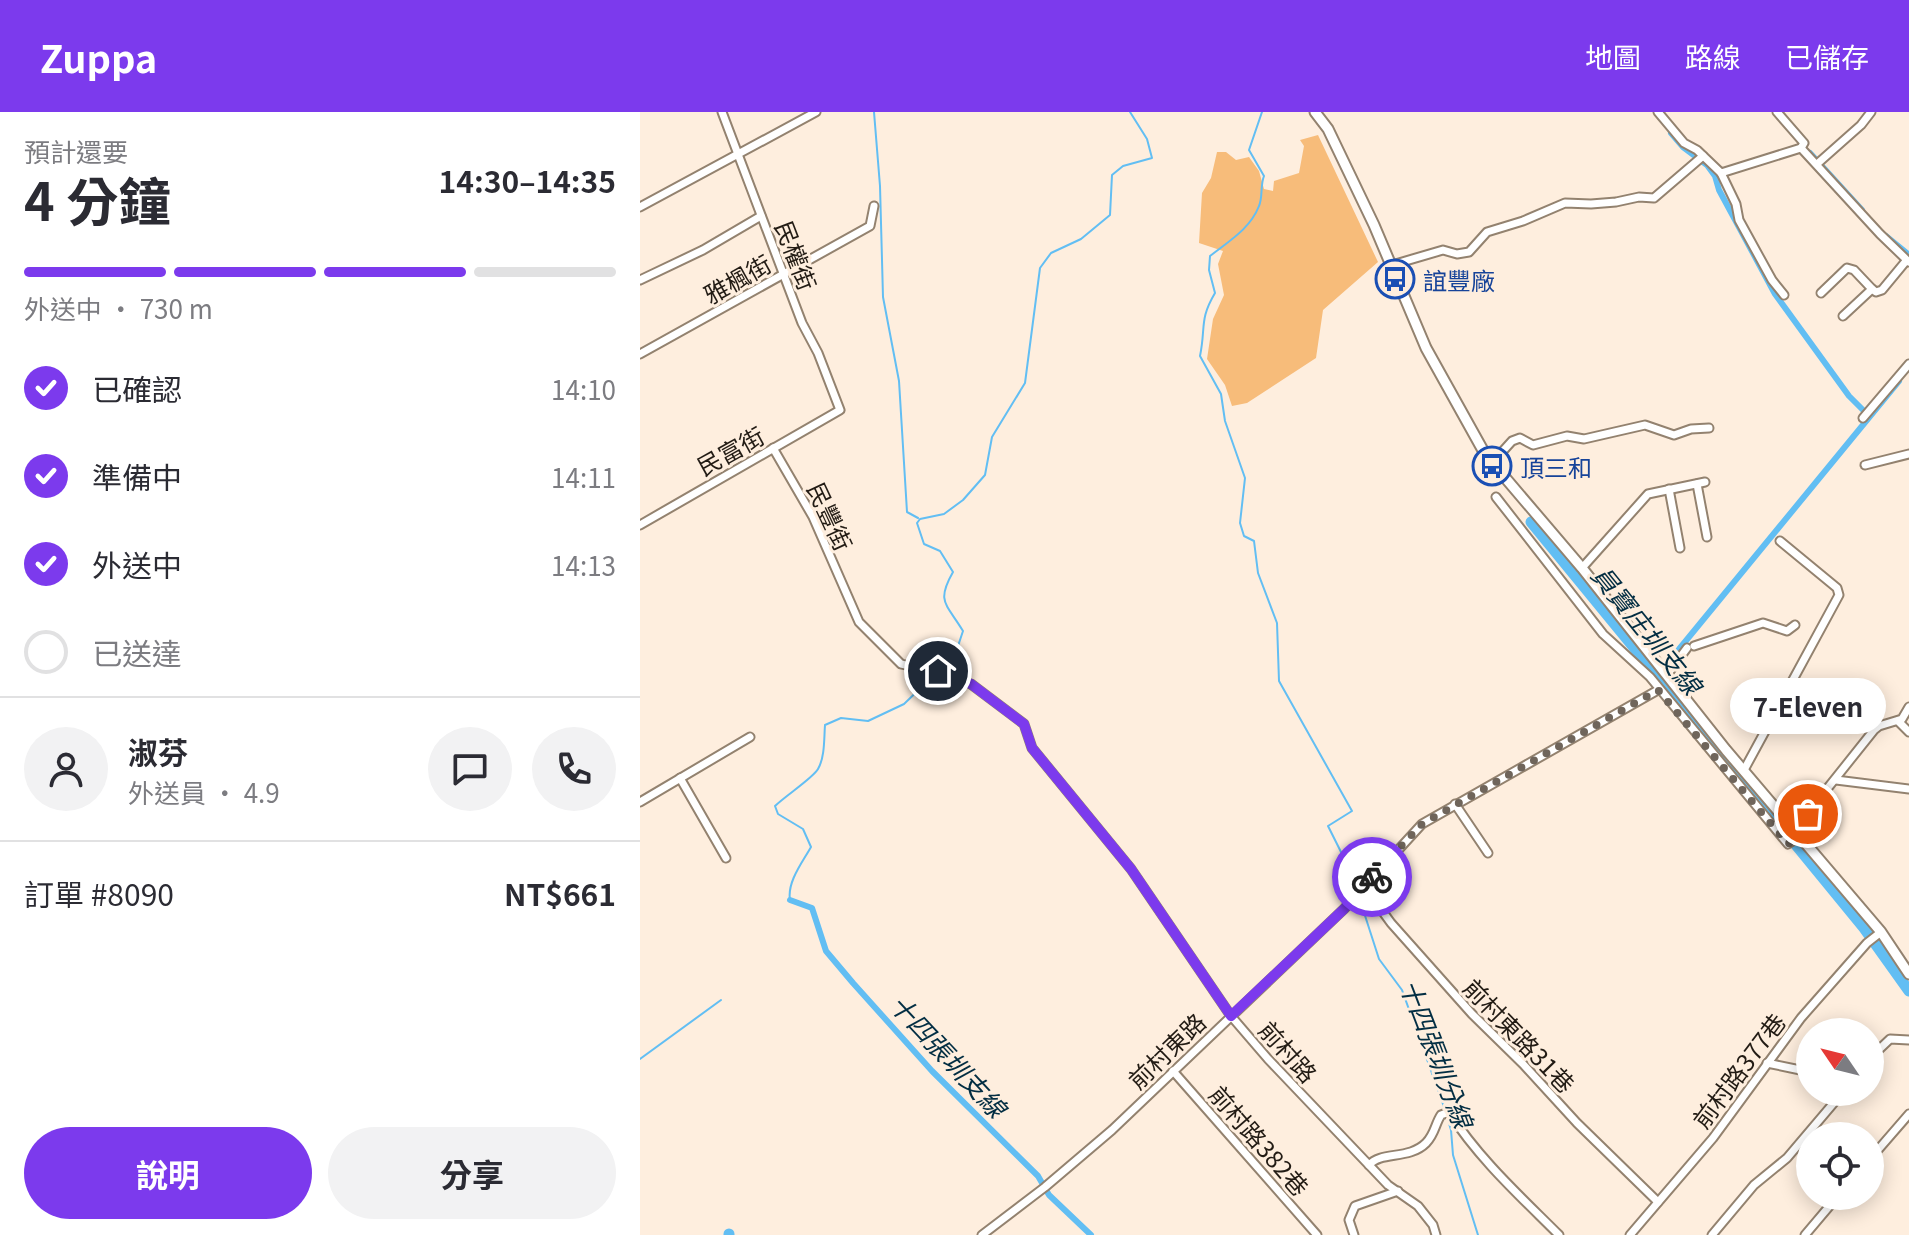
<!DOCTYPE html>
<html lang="zh-TW">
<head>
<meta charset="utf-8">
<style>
	:root { --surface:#fff; --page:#f2f2f3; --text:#2b2b33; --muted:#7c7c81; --line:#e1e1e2; --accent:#7c3aed }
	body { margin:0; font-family:Georgia,"Noto Sans TC",serif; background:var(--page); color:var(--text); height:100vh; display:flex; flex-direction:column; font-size:30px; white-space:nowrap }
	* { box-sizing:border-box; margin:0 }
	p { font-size:26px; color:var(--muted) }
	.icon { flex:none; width:44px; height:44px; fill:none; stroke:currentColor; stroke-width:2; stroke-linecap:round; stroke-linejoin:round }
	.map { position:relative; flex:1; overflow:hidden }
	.side { display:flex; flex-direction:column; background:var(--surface); width:640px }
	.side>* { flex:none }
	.needle { width:52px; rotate:305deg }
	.tools { position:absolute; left:1156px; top:906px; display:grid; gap:16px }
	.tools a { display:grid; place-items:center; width:88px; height:88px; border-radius:50%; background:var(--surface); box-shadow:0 4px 20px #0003; font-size:40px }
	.pin { position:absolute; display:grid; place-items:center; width:68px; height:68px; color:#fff; margin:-34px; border:4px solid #fff; border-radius:50%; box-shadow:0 2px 8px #0007 }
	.courier { position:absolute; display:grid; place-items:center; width:80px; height:80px; margin:-40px; border:6px solid #7c3aed; border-radius:50%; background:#fff; color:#222; box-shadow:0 2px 10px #0007 }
	.bubble { position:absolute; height:56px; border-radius:28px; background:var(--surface); box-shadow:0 4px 20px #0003; font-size:26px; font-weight:700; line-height:56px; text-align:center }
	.summary em { font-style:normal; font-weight:700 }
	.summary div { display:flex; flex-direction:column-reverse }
	.summary { display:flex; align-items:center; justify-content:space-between; height:136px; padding:0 24px }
	h1 { font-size:52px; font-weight:700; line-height:60px }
	.bar { display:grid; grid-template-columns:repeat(4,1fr); gap:12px 8px; align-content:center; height:96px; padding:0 24px }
	.bar i { height:10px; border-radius:6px; background:var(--line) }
	.bar .current { background:var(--accent) }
	.bar p { grid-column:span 4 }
	.line { display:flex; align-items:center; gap:20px; padding:0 24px; border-top:2px solid var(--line) }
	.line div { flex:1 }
	.round { display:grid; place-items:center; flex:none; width:84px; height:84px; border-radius:42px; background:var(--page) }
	ol { padding:0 24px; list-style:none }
	li { display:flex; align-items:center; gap:24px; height:88px }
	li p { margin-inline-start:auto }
	li .icon { padding:8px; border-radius:50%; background:var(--accent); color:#fff; stroke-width:4 }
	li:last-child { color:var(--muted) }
	li i { width:44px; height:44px; border:4px solid var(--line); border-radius:50% }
	.primary-button { display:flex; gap:16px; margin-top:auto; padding:16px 24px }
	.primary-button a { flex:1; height:92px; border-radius:48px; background:var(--accent); color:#fff; font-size:32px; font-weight:700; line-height:92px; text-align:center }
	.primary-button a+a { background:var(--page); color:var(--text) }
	header { display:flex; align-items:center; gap:48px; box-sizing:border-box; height:112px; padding:0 40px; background:var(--accent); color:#fff }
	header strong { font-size:38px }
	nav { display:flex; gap:44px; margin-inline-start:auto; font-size:28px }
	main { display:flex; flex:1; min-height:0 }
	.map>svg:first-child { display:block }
	.green { fill:#f7bc7a }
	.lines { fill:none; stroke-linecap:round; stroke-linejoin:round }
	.stream { stroke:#62bef3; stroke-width:2 }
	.canal { stroke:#62bef3; stroke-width:6 }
	.river { stroke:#62bef3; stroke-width:11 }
	.street-casing { stroke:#93826f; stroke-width:11 }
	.secondary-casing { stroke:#93826f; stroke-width:13 }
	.street { stroke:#fff; stroke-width:7 }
	.secondary { stroke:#fff; stroke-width:9 }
	.done { stroke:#6f655b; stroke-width:8; stroke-dasharray:0 14.4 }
	.route { stroke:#7c3aed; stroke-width:10 }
	.labels { text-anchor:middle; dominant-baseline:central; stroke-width:6; stroke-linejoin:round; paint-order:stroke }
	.street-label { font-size:24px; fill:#221b14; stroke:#feeede }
	.transit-label { font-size:24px; fill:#164399; stroke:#feeede; text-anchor:start }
	.water-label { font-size:26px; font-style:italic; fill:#032e43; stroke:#feeede }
</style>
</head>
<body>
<header>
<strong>Zuppa</strong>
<nav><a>地圖</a><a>路線</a><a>已儲存</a></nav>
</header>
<main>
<section class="side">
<div class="summary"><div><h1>4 分鐘</h1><p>預計還要</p></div><em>14:30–14:35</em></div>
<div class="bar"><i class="current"></i><i class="current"></i><i class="current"></i><i></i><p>外送中 · 730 m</p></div>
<ol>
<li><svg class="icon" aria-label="check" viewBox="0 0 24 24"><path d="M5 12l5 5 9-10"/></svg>已確認<p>14:10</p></li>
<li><svg class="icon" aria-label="check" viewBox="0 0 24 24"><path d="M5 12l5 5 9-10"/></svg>準備中<p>14:11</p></li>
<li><svg class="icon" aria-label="check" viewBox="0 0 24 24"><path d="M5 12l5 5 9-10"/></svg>外送中<p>14:13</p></li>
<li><i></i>已送達</li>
</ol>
<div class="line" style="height:144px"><a class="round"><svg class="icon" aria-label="person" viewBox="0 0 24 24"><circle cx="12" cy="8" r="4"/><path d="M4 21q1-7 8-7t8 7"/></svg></a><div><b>淑芬</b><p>外送員 · 4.9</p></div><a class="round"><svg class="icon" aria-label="chat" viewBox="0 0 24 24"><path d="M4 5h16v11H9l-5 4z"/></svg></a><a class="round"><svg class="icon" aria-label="phone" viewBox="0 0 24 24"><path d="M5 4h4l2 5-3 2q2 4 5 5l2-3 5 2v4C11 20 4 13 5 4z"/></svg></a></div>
<div class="line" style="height:104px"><div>訂單 #8090</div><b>NT$661</b></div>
<div class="primary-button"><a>說明</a><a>分享</a></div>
</section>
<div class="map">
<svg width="1269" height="1123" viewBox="0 0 1269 1123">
	<rect width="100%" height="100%" fill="#feeede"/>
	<polygon class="green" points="678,23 738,150 683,198 676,246 607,291 592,294 585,273 567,247 573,207 584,183 578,152 583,139 559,131 562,81 571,66 577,40 586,40 596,48 609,45 619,59 624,77 633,79 634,69 659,61 664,34 660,28"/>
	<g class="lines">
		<g class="stream">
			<polyline points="234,0 240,74 243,185 259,269 267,400 278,406"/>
			<path d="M622 0 609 38 624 64C620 74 623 85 619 94 610 117 589 129 570 144L569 158 575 181C559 208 566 215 560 244L581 282 585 309 605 366 600 411 604 424 614 429 618 461 637 511 639 569 712 699 688 714 709 756 717 779"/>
			<polyline points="719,785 739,847 762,878 802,989 811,1018 813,1043 838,1123"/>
			<path d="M150 788C147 770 162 751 171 735L163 717 138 702 135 694C145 684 173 666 178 657 185 645 184 626 185 613L201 606 228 609 264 592 290 567 297 549 318 534 323 519C306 491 296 490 313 460L300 439 284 432 277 411 280 407 304 402 323 388 345 363 352 325 385 271 400 156 411 141 441 127 470 103 472 63 483 54 512 46 507 27 490 0"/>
			<polyline points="0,947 81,888"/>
		</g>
		<g class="canal">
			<polyline points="1031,21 1043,35 1067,53 1075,64 1079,78 1135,182 1209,284 1229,304"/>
			<polyline points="1170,41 1222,98"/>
			<polyline points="1246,124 1269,143"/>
			<polyline points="1017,564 1259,269"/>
			<polyline points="150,788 172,796 186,839 213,871 292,959 398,1064 409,1083 451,1123"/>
		</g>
		<g class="river">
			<polyline points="891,410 1224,816 1269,879"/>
			<polyline points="89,1122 89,1123"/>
		</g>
		<defs>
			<g id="street">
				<polyline points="1018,0 1044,31 1057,38 1081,61 1161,36 1240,122 1269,150"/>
				<polyline points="1137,0 1164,31 1161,36"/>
				<polyline points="1177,52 1221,13 1231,0"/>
				<polyline points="1081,61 1096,92 1099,108 1132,168 1144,183"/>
				<polyline points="0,95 176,0"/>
				<polyline points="752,153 803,138 817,142 829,140 847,120 883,109 925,91 951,92 976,90 999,85 1014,86 1063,44"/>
				<polyline points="0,168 63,138 121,104"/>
				<polyline points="1181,181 1207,156 1214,158 1232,177"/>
				<polyline points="1203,204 1232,177 1236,180 1242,178 1266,149"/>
				<polyline points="0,242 230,114 234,94"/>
				<polyline points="1223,306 1269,252"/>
				<polyline points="133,336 173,405 219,510 261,552 284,557"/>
				<polyline points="852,351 872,329 880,326 893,333 927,324 944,327 1005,313 1034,323 1051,317 1069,316"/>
				<polyline points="1225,353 1269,342"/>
				<polyline points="1057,372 1067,425"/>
				<polyline points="1029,377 1040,436"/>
				<polyline points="856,385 963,522 1010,565 1148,732 1160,724"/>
				<polyline points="0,413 200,298 178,241 162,211 82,0"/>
				<polyline points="942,456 1008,382 1065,370"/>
				<polyline points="1054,534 1123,511 1147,519 1155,513"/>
				<polyline points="298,559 331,572 384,612 392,636 491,757 591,904 628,947 748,1073 778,1094 793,1113 796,1123"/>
				<polyline points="1027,563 1047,536"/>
				<polyline points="1258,609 1269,620"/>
				<polyline points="1104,658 1199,483 1197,476 1140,429"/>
				<polyline points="40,666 86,746"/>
				<polyline points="1196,668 1269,677"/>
				<polyline points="0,690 110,625"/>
				<polyline points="815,692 848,741"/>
				<polyline points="1155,717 1234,618 1239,614 1262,607 1269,595"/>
				<polyline points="724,774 751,811 832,902 883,952 937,1011 1018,1090"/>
				<polyline points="1230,946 1250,927 1269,928"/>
				<polyline points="1127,951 1170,960"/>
				<polyline points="533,959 677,1123"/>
				<polyline points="1230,1047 1269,1002"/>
				<path d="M729 1053C741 1039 769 1048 786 1031 795 1022 795 1012 801 1003L809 1000C838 1046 881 1085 919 1123"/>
				<polyline points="342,1123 405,1075 472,1018 704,797 782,712 1018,578"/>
				<polyline points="714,1123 709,1108 715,1094 758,1079"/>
				<polyline points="990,1123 1073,1026 1161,906 1227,831 1241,820"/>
				<polyline points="1072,1123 1114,1073 1147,1046 1203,980"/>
				<polyline points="1165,1123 1198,1084"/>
			</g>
			<polyline id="secondary" points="675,0 688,17 734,113 786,236 845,342 942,456 1086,638 1241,820 1269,862"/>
		</defs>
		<use href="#street" class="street-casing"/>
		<use href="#secondary" class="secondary-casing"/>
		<use href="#street" class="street"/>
		<use href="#secondary" class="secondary"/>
	</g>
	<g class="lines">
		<polyline class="done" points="732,765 782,712 1018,578 1148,732 1160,724 1155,717 1168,702"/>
		<polyline class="route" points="298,559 331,572 384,612 392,636 491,757 591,904 704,797 732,765"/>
	</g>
	<defs>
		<symbol id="bus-ring" viewBox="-11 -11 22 22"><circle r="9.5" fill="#feeede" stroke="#1a4fb4" stroke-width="1.5"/><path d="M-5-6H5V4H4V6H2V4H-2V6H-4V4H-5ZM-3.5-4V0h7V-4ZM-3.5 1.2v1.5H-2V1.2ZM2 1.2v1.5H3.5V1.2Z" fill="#1a4fb4"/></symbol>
	</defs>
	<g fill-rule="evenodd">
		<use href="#bus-ring" x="733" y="145" width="44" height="44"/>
		<use href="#bus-ring" x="830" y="332" width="44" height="44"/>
	</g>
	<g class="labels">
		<g class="street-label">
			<text transform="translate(157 143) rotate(69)">民權街</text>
			<text transform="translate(97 166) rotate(-29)">雅楓街</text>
			<text transform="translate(90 338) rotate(-29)">民富街</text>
			<text transform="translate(191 404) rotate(65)">民豐街</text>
			<text transform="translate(880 923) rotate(46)">前村東路31巷</text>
			<text transform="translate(526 938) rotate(-44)">前村東路</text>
			<text transform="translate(649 939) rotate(48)">前村路</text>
			<text transform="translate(1098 958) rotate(-53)">前村路377巷</text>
			<text transform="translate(620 1028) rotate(49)">前村路382巷</text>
		</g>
		<g class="transit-label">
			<text x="783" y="167">誼豐廠</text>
			<text x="880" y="354">頂三和</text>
		</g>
		<g class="water-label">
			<text transform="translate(1008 517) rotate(51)">員寶庄圳支線</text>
			<text transform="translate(798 941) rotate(69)">十四張圳分線</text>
			<text transform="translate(309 943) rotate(47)">十四張圳支線</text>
		</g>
	</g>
</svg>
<div class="tools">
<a><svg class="needle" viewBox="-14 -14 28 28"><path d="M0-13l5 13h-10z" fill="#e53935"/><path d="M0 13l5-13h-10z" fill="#7c7c81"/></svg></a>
<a><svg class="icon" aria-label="locate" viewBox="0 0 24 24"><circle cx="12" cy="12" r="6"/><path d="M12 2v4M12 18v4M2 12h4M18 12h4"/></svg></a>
</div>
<div class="pin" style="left:1168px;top:702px;background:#ea580c"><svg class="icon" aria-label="bag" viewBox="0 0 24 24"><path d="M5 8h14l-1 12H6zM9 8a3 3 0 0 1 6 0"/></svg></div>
<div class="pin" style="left:298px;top:559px;background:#1f2937"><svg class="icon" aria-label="home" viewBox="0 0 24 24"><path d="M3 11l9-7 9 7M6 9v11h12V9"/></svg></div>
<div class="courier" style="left:732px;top:765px"><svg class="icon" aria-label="bike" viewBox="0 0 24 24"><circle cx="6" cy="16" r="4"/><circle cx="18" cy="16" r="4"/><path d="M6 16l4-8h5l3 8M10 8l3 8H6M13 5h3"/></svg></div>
<div class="bubble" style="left:1090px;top:566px;width:156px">7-Eleven</div>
</div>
</main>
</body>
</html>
